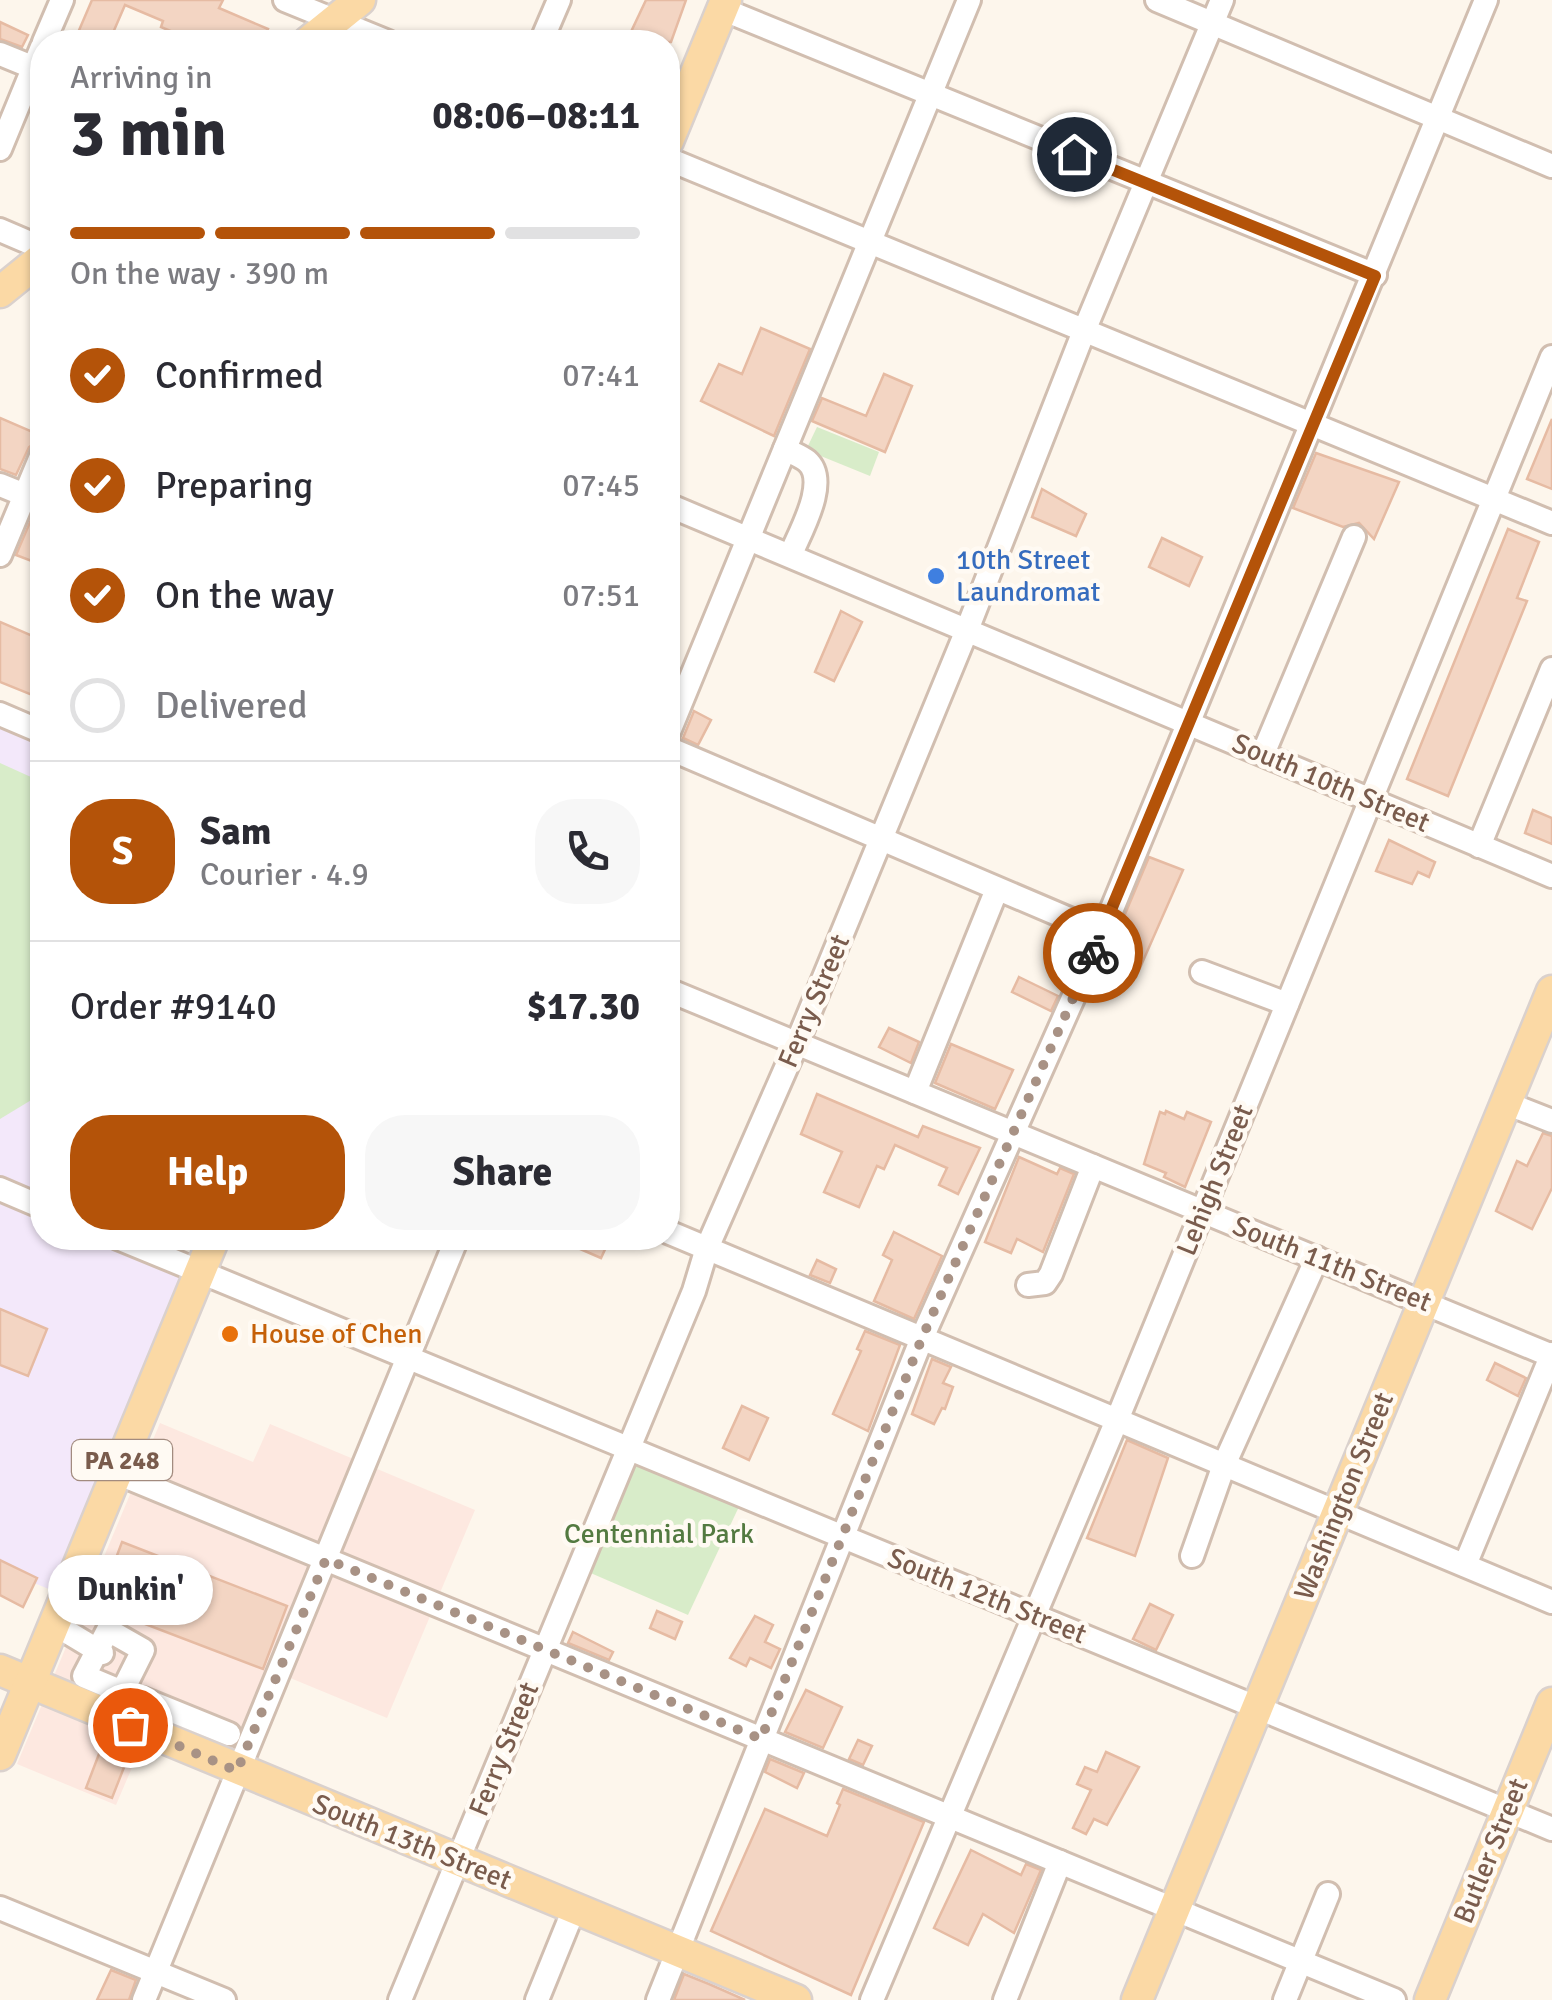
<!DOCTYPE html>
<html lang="en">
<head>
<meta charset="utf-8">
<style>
	:root { --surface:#fff; --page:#f7f7f7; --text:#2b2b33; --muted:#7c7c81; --line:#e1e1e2; --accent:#b45309 }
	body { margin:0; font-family:Signika,sans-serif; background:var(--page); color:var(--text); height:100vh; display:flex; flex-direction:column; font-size:38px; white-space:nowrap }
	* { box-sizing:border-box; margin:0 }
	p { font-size:32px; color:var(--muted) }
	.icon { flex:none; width:55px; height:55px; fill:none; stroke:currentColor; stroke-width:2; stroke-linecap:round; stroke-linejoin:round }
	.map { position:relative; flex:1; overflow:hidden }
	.details { position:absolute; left:30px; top:30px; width:650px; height:1220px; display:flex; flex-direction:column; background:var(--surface); border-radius:40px; box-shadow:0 2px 8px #0004 }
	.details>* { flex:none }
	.pin { position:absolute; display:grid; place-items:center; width:85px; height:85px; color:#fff; margin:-42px; border:5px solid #fff; border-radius:50%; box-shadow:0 2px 10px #0007 }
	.courier { position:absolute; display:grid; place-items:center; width:100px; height:100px; margin:-50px; border:8px solid #b45309; border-radius:50%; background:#fff; color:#222; box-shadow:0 2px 12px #0007 }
	.bubble { position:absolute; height:70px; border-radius:35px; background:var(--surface); box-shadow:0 2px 8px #0004; font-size:32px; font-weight:700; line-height:70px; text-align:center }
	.headline em { font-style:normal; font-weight:700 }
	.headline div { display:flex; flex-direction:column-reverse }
	.headline { display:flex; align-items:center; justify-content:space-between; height:170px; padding:0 40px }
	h1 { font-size:65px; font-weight:700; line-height:75px }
	.bar { display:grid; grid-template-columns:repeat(4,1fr); gap:15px 10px; align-content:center; height:120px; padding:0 40px }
	.bar i { height:12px; border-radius:8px; background:var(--line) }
	.bar .on { background:var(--accent) }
	.bar p { grid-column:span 4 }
	.line { display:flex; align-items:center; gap:25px; padding:0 40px; border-top:2px solid var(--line) }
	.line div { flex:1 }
	.round { display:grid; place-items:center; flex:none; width:105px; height:105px; border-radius:40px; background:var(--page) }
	ol { padding:0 40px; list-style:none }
	li { display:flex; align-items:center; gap:30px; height:110px }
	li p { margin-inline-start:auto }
	li .icon { padding:10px; border-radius:50%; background:var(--accent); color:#fff; stroke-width:4 }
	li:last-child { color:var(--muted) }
	li i { width:55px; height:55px; border:5px solid var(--line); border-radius:50% }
	.cta { display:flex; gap:20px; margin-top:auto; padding:20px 40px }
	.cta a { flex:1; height:115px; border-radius:40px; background:var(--accent); color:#fff; font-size:40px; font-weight:700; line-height:115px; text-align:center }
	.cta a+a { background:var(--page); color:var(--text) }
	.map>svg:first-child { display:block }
	.commercial { fill:#fde8e0 }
	.education { fill:#f3e8fa }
	.green { fill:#d8ecc9 }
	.building { fill:#f3d5c3; stroke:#e6bba3; stroke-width:2.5 }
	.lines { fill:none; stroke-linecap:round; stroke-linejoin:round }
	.minor-casing { stroke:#d1beb0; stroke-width:28 }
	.major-casing { stroke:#dad1cd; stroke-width:35 }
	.minor { stroke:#fff; stroke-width:22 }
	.major { stroke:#fbd9a5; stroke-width:30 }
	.done { stroke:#a89285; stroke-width:10; stroke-dasharray:0 18 }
	.route { stroke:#b45309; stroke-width:12 }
	.shop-dot { fill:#3f7fe0; stroke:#fffaf3; stroke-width:4 }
	.food-dot { fill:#e8710a; stroke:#fffaf3; stroke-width:4 }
	.labels { text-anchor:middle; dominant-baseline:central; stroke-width:9; stroke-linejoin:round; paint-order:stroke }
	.shield { fill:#fffaf3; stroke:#a28b7f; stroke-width:2.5 }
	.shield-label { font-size:25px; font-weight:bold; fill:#7a5c4d }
	.shop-label { font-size:28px; fill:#366cbe; stroke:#fffaf3; text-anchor:start }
	.street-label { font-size:28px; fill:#7a5c4d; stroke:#fffaf3 }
	.food-label { font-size:28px; fill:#c56008; stroke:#fffaf3; text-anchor:start }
	.park-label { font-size:28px; fill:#537a41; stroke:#fffaf3 }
</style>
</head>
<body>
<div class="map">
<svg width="1552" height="2000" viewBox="0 0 1552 2000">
	<rect width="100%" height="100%" fill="#fdf6ec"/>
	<polygon class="commercial" points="160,1423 253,1462 270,1424 475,1510 387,1718 283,1675 243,1769 148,1730 116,1805 17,1764"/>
	<polygon class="education" points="0,718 42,735 42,1238 116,1238 188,1267 56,1592 0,1569"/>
	<g class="green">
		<polygon points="817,427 879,452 870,476 806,450"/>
		<polygon points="0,763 42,782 42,1087 33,1099 0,1119"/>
		<polygon points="629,1448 744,1496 688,1615 579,1568"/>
	</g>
	<g class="building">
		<polygon points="92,0 223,0 219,8 268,29 262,42 196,42 161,27 163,21 125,5 109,42 74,42"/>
		<polygon points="646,0 686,0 671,42 648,42 630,34"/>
		<polygon points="0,22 28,35 22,47 0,39"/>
		<polygon points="761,328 810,349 774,436 701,401 719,364 742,374"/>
		<polygon points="884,374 912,386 885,452 812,421 822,398 866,416"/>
		<polygon points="0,418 42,436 42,439 29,447 16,475 0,469"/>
		<polygon points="1552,419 1552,489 1527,479"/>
		<polygon points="1316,453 1399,482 1374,539 1359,523 1343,527 1293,508"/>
		<polygon points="1042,489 1086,514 1076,536 1032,517"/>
		<polygon points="33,515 42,517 42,565 16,555"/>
		<polygon points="1508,529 1539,542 1517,598 1527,601 1448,796 1407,779"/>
		<polygon points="1162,538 1202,557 1189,586 1149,567"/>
		<polygon points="841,611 862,622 834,681 815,672"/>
		<polygon points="0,622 42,640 42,699 0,682"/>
		<polygon points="694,711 711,720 698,745 683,738"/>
		<polygon points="1533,810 1552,818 1552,844 1525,833"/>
		<polygon points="1389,840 1435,862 1429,877 1418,872 1412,884 1376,871"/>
		<polygon points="1149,857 1183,870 1136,977 1104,964"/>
		<polygon points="1019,977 1058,996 1051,1011 1012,992"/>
		<polygon points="889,1028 919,1042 911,1063 879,1047"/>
		<polygon points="951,1044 1013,1070 995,1109 935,1083"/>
		<polygon points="817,1094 918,1137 923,1126 980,1148 958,1194 939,1185 947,1168 895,1145 884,1169 877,1166 859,1207 824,1192 842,1152 801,1134"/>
		<polygon points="1166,1111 1184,1119 1187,1112 1211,1122 1185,1187 1164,1177 1166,1173 1144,1164 1160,1112 1165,1114"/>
		<polygon points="1543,1133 1552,1136 1552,1188 1532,1229 1496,1211 1517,1161 1527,1166"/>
		<polygon points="1019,1157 1057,1174 1060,1168 1074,1174 1043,1252 1017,1239 1011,1253 985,1242"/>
		<polygon points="894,1232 942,1256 914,1319 874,1301 892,1260 883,1255"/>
		<polygon points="555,1238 596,1238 608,1243 601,1258"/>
		<polygon points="817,1260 836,1269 830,1283 810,1275"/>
		<polygon points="0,1309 47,1329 28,1376 0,1365"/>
		<polygon points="865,1331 900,1345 868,1431 833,1414 861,1351 857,1349"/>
		<polygon points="932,1359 951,1367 943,1383 953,1387 945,1409 942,1408 934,1424 912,1414"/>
		<polygon points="1495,1363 1526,1378 1518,1396 1487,1380"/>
		<polygon points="742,1406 768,1418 749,1460 723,1448"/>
		<polygon points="1127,1440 1168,1458 1135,1556 1087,1538"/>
		<polygon points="122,1542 287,1606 263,1669 98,1606"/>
		<polygon points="0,1560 37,1578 23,1607 0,1595"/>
		<polygon points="1150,1604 1173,1615 1156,1650 1133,1639"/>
		<polygon points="657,1611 682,1622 675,1639 650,1628"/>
		<polygon points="755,1616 773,1625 765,1642 780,1649 771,1668 750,1658 746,1666 730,1658"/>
		<polygon points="573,1632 613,1652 609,1660 568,1643"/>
		<polygon points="806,1690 842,1707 823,1748 785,1732"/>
		<polygon points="858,1740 872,1746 863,1765 849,1759"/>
		<polygon points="104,1741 130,1752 112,1798 86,1788"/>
		<polygon points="1106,1752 1139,1767 1107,1825 1094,1819 1086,1834 1073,1828 1091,1790 1077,1784 1085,1767 1097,1772"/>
		<polygon points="770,1759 804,1773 797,1788 765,1772"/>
		<polygon points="843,1789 924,1822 851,1995 711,1931 765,1809 827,1836 840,1805 837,1803"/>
		<polygon points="971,1850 1021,1875 1026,1864 1041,1870 1014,1933 983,1914 968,1945 934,1928"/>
		<polygon points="111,1970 136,1980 129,2000 97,2000"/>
		<polygon points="684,1974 709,1984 745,2000 674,2000"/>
	</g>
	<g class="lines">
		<defs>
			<g id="minor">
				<polyline points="285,0 388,42"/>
				<polyline points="1157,0 1552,166"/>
				<polyline points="722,9 1375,275"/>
				<polyline points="44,42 62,0"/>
				<polyline points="541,42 559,0"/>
				<polyline points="0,54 42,71"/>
				<polyline points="0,149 42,47"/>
				<polyline points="668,159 1552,523"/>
				<polyline points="0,230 42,248"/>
				<path d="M785 449C792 453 801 456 807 461 830 481 800 532 791 554"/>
				<polyline points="0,485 42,502"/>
				<polyline points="668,505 1552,876"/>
				<polyline points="0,555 42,454"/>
				<polyline points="0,714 42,732"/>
				<polyline points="668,734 969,0"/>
				<polyline points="668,748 1102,933"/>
				<polyline points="1263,754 1354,537"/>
				<polyline points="1479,846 1552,669"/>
				<polyline points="1202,972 1287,1004"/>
				<polyline points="668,990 1552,1356"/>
				<polyline points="915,1092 997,889"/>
				<polyline points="1506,1103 1552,1121"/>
				<polyline points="0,1189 42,1207"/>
				<polyline points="668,1232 1552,1602"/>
				<polyline points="118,1238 1552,1829"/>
				<polyline points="1028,1285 1045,1283 1051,1274 1093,1166"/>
				<polyline points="117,1473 1394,2000"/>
				<polyline points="1192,1556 1224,1465 1317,1258"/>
				<polyline points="1465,1565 1552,1354"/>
				<polyline points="54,1624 102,1653"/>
				<polygon points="108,1630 143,1650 122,1692 84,1676"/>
				<polyline points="143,1699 229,1734"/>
				<polyline points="0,1908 224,2000"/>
				<polyline points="144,2000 457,1238"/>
				<polyline points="400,2000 694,1291 707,1248 797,1043 967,630 1084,331 1222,0"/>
				<polyline points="537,2000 574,1909"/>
				<polyline points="658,2000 922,1338 1102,933 1486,0"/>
				<polyline points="872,2000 1117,1420 1552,357"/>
				<polyline points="1005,2000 1060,1862"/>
				<polyline points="1285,2000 1328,1894"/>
			</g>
			<g id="major">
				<polyline points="308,42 360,0"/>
				<polyline points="668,141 726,0"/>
				<polyline points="0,292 42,258"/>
				<polyline points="0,1670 796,2000"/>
				<polyline points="0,1755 214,1238"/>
				<polyline points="1137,2000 1552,991"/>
				<polyline points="1430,2000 1552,1703"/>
			</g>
		</defs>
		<use href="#minor" class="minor-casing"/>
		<use href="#major" class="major-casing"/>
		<use href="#minor" class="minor"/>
		<use href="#major" class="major"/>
	</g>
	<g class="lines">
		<polyline class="done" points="130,1725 237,1771 326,1559 761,1739 922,1338 1093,953"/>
		<polyline class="route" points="1074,154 1375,276 1093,953"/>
	</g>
	<circle class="shop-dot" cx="936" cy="576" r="10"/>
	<circle class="food-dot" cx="230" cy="1334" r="10"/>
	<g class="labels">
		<rect class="shield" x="72" y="1440" width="100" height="40" rx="8"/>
		<g class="shield-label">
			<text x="122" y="1460">PA 248</text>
		</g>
		<g class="shop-label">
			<text x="956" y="560">10th Street<tspan x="956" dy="32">Laundromat</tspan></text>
		</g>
		<g class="street-label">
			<text transform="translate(1331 783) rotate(23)">South 10th Street</text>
			<text transform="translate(814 1001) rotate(-67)">Ferry Street</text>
			<text transform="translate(1215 1180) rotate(-68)">Lehigh Street</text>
			<text transform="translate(1332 1264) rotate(22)">South 11th Street</text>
			<text transform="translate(1344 1496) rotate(-68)">Washington Street</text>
			<text transform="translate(987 1596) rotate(22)">South 12th Street</text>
			<text transform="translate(504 1749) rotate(-68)">Ferry Street</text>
			<text transform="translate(412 1842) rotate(22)">South 13th Street</text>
			<text transform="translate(1491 1851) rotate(-68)">Butler Street</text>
		</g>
		<g class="food-label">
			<text x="250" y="1334">House of Chen</text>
		</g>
		<g class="park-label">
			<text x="659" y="1534">Centennial Park</text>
		</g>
	</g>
</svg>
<div class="pin" style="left:130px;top:1725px;background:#ea580c"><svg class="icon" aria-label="bag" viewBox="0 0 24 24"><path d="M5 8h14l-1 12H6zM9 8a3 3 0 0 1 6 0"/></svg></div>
<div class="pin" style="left:1074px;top:154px;background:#1f2937"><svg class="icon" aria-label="home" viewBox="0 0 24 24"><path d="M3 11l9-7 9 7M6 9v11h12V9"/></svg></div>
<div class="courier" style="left:1093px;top:953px"><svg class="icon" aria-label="bike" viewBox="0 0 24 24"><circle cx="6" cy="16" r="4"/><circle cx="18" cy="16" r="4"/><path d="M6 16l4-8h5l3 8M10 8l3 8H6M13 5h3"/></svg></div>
<div class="bubble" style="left:48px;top:1555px;width:165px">Dunkin'</div>
<section class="details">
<div class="headline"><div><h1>3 min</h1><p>Arriving in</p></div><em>08:06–08:11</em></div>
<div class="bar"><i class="on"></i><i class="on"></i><i class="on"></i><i></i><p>On the way · 390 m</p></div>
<ol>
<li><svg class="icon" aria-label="check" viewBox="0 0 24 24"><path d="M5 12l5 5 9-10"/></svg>Confirmed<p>07:41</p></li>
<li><svg class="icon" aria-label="check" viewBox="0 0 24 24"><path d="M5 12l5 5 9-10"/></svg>Preparing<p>07:45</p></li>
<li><svg class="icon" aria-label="check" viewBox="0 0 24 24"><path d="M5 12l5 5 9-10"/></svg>On the way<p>07:51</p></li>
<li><i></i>Delivered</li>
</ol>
<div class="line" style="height:180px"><b class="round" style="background:var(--accent);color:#fff">S</b><div><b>Sam</b><p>Courier · 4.9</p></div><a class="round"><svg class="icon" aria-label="phone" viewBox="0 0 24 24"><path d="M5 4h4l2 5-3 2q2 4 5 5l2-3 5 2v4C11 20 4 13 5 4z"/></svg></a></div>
<div class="line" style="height:130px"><div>Order #9140</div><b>$17.30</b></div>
<div class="cta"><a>Help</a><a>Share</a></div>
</section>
</div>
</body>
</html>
